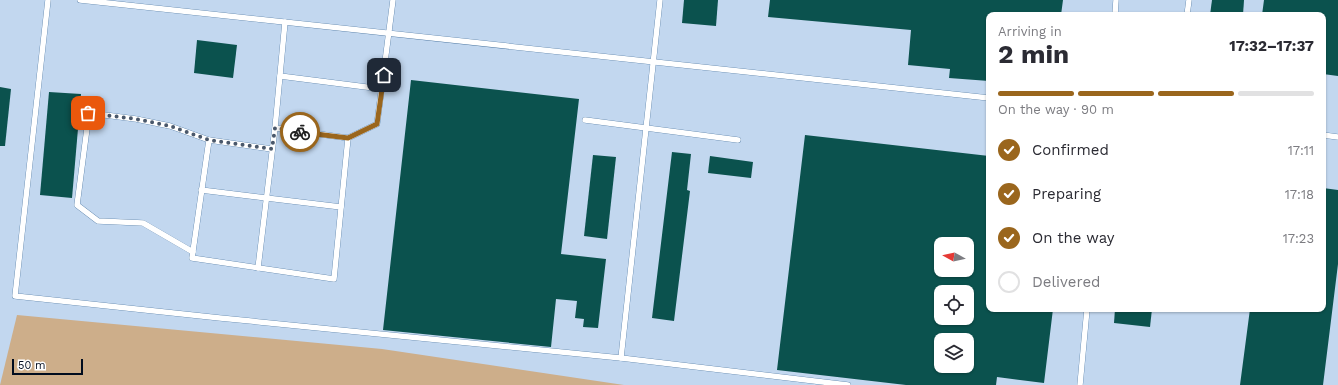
<!DOCTYPE html>
<html lang="en">
<head>
<meta charset="utf-8">
<style>
	:root { --surface:#fff; --page:#f2f2f3; --text:#2b2b33; --muted:#7c7c81; --line:#e1e1e2; --accent:#9a661d }
	body { margin:0; font-family:"Work Sans",sans-serif; background:var(--page); color:var(--text); height:100vh; display:flex; flex-direction:column; font-size:15px; white-space:nowrap }
	* { box-sizing:border-box; margin:0 }
	p { font-size:13px; color:var(--muted) }
	.icon { flex:none; width:22px; height:22px; fill:none; stroke:currentColor; stroke-width:2; stroke-linecap:round; stroke-linejoin:round }
	.map { position:relative; flex:1; overflow:hidden }
	.side { position:absolute; left:986px; top:12px; width:340px; height:300px; display:flex; flex-direction:column; background:var(--surface); border-radius:8px; box-shadow:0 1px 3px #0004 }
	.side>* { flex:none }
	.needle { width:26px; rotate:278deg }
	.controls { position:absolute; left:934px; top:237px; display:grid; gap:8px }
	.controls a { display:grid; place-items:center; width:40px; height:40px; border-radius:8px; background:var(--surface); box-shadow:0 1px 3px #0004; font-size:20px }
	.scale { position:absolute; left:12px; bottom:10px; width:71px; box-sizing:border-box; padding-left:4px; border:2px solid #000c1e; border-top:0; font-size:11px; line-height:14px; white-space:nowrap; color:#000c1e; -webkit-text-stroke:3px #fff; paint-order:stroke }
	.pin { position:absolute; display:grid; place-items:center; width:34px; height:34px; color:#fff; margin:-17px; border-radius:8px; box-shadow:0 2px 6px #0006 }
	.courier { position:absolute; display:grid; place-items:center; width:40px; height:40px; margin:-20px; border:3px solid #9a661d; border-radius:50%; background:#fff; color:#222; box-shadow:0 1px 5px #0007 }
	.overview em { font-style:normal; font-weight:700 }
	.overview div { display:flex; flex-direction:column-reverse }
	.overview { display:flex; align-items:center; justify-content:space-between; height:68px; padding:0 12px }
	h1 { font-size:26px; font-weight:700; line-height:30px }
	.bar { display:grid; grid-template-columns:repeat(4,1fr); gap:6px 4px; align-content:center; height:48px; padding:0 12px }
	.bar i { height:5px; border-radius:3px; background:var(--line) }
	.bar .selected { background:var(--accent) }
	.bar p { grid-column:span 4 }
	ol { padding:0 12px; list-style:none }
	li { display:flex; align-items:center; gap:12px; height:44px }
	li p { margin-inline-start:auto }
	li .icon { padding:4px; border-radius:50%; background:var(--accent); color:#fff; stroke-width:4 }
	li:last-child { color:var(--muted) }
	li i { width:22px; height:22px; border:2px solid var(--line); border-radius:50% }
	.map>svg:first-child { display:block }
	.built { fill:#c2d7ef; fill-rule:evenodd }
	.green { fill:#cdae8a }
	.building { fill:#0b524e; fill-rule:evenodd }
	.lines { fill:none; stroke-linecap:round; stroke-linejoin:round }
	.lane-casing { stroke:#3f6d9b; stroke-width:6 }
	.lane { stroke:#fff; stroke-width:5.5 }
	.done { stroke:#4a586b; stroke-width:4; stroke-dasharray:0 7.2 }
	.route { stroke:#9a661d; stroke-width:5 }
</style>
</head>
<body>
<div class="map">
<svg width="1338" height="385" viewBox="0 0 1338 385">
	<rect width="100%" height="100%" fill="#d2e6fb"/>
	<path class="built" d="M0 0H1338V385H0ZM989 15H1323V309H989ZM941 244H967V270H941ZM941 292H967V318H941ZM941 340H967V366H941Z"/>
	<polygon class="green" points="17,315 382,349 624,385 0,385"/>
	<g class="building">
		<polygon points="684,0 718,0 716,26 682,23"/>
		<polygon points="770,0 1063,0 1061,15 1027,12 1026,15 989,15 989,81 949,78 950,69 908,65 911,30 768,17"/>
		<polygon points="1212,0 1244,0 1243,15 1210,15"/>
		<polygon points="1264,0 1338,0 1338,76 1323,74 1323,15 1262,15"/>
		<polygon points="197,40 237,45 233,78 194,73"/>
		<polygon points="411,80 579,99 561,254 606,259 598,328 583,327 584,319 575,318 577,301 556,299 551,347 383,330"/>
		<polygon points="0,87 11,89 5,146 0,146"/>
		<polygon points="49,92 81,94 72,198 40,195"/>
		<path d="M805 135 989 156V309H1053L1044 383 997 377 996 385H906L777 370ZM941 244H967V270H941ZM941 292H967V318H941ZM941 340H967V366H941Z"/>
		<polygon points="672,152 691,154 687,190 690,191 674,321 652,318"/>
		<polygon points="593,155 616,157 607,239 584,236"/>
		<polygon points="710,156 753,162 751,178 708,173"/>
		<polygon points="1323,188 1338,190 1338,264 1323,385 1240,385 1250,309 1323,309"/>
		<polygon points="1115,309 1152,309 1150,327 1114,323"/>
	</g>
	<g class="lines">
		<defs>
			<g id="lane">
				<polyline points="48,0 15,296 220,318 621,358 848,385"/>
				<polyline points="80,0 989,98"/>
				<polyline points="1115,15 1116,0"/>
				<polyline points="1187,15 1189,0"/>
				<polyline points="280,76 382,89"/>
				<polyline points="585,120 738,140"/>
				<polyline points="275,128 348,138"/>
				<polyline points="1323,135 1338,137"/>
				<polyline points="272,149 209,140 192,258 334,279 348,138 377,124 393,0"/>
				<polyline points="201,190 341,207"/>
				<polyline points="193,252 143,223 98,221 77,205 89,113 136,119 170,126 209,140"/>
				<polyline points="258,268 275,128 285,22"/>
				<polyline points="621,358 660,0"/>
				<polyline points="1080,385 1087,309"/>
			</g>
		</defs>
		<use href="#lane" class="lane-casing"/>
		<use href="#lane" class="lane"/>
	</g>
	<g class="lines">
		<polyline class="done" points="88,113 136,119 170,126 209,140 272,149 275,128 300,132"/>
		<polyline class="route" points="300,132 348,138 377,124 384,75"/>
	</g>
</svg>
<div class="controls">
<a><svg class="needle" viewBox="-14 -14 28 28"><path d="M0-13l5 13h-10z" fill="#e53935"/><path d="M0 13l5-13h-10z" fill="#7c7c81"/></svg></a>
<a><svg class="icon" aria-label="locate" viewBox="0 0 24 24"><circle cx="12" cy="12" r="6"/><path d="M12 2v4M12 18v4M2 12h4M18 12h4"/></svg></a>
<a><svg class="icon" aria-label="layers" viewBox="0 0 24 24"><path d="M12 4l9 5-9 5-9-5zM3 14l9 5 9-5"/></svg></a>
</div>
<div class="scale">50 m</div>
<div class="pin" style="left:88px;top:113px;background:#ea580c"><svg class="icon" aria-label="bag" viewBox="0 0 24 24"><path d="M5 8h14l-1 12H6zM9 8a3 3 0 0 1 6 0"/></svg></div>
<div class="pin" style="left:384px;top:75px;background:#1f2937"><svg class="icon" aria-label="home" viewBox="0 0 24 24"><path d="M3 11l9-7 9 7M6 9v11h12V9"/></svg></div>
<div class="courier" style="left:300px;top:132px"><svg class="icon" aria-label="bike" viewBox="0 0 24 24"><circle cx="6" cy="16" r="4"/><circle cx="18" cy="16" r="4"/><path d="M6 16l4-8h5l3 8M10 8l3 8H6M13 5h3"/></svg></div>
<section class="side">
<div class="overview"><div><h1>2 min</h1><p>Arriving in</p></div><em>17:32–17:37</em></div>
<div class="bar"><i class="selected"></i><i class="selected"></i><i class="selected"></i><i></i><p>On the way · 90 m</p></div>
<ol>
<li><svg class="icon" aria-label="check" viewBox="0 0 24 24"><path d="M5 12l5 5 9-10"/></svg>Confirmed<p>17:11</p></li>
<li><svg class="icon" aria-label="check" viewBox="0 0 24 24"><path d="M5 12l5 5 9-10"/></svg>Preparing<p>17:18</p></li>
<li><svg class="icon" aria-label="check" viewBox="0 0 24 24"><path d="M5 12l5 5 9-10"/></svg>On the way<p>17:23</p></li>
<li><i></i>Delivered</li>
</ol>
</section>
</div>
</body>
</html>
